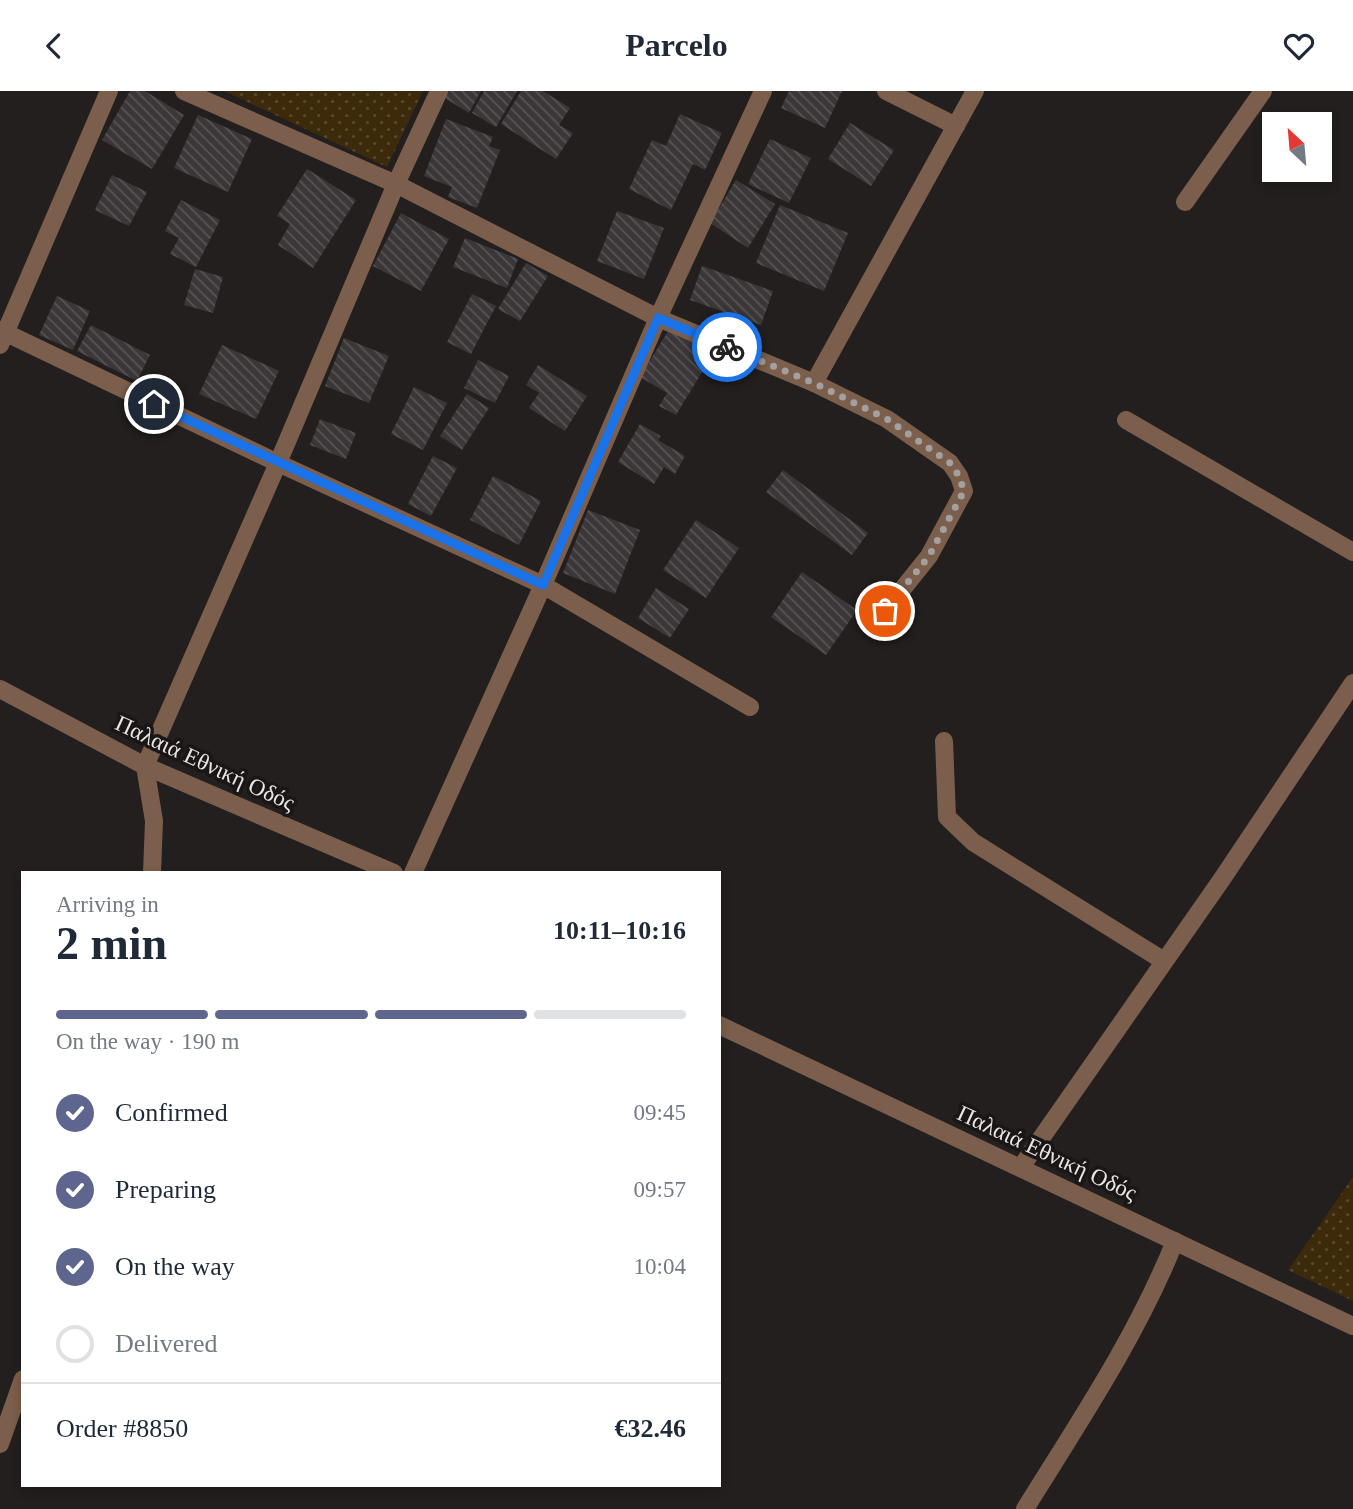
<!DOCTYPE html>
<html lang="en">
<head>
<meta charset="utf-8">
<style>
	:root { --surface:#fff; --page:#f2f2f3; --text:#1f2937; --muted:#747a83; --line:#e0e1e3; --accent:#5e668f }
	body { margin:0; font-family:"Times New Roman",serif; background:var(--page); color:var(--text); height:100vh; display:flex; flex-direction:column; font-size:26px; white-space:nowrap }
	* { box-sizing:border-box; margin:0 }
	p { font-size:23px; color:var(--muted) }
	.icon { flex:none; width:38px; height:38px; fill:none; stroke:currentColor; stroke-width:2; stroke-linecap:round; stroke-linejoin:round }
	.map { position:relative; flex:1; overflow:hidden }
	.drawer { position:absolute; left:21px; top:780px; width:700px; height:616px; display:flex; flex-direction:column; background:var(--surface); border-radius:0px; box-shadow:0 4px 10px #0003 }
	.drawer>* { flex:none }
	.needle { width:46px; rotate:334deg }
	.fabs { position:absolute; left:1262px; top:21px; display:grid; gap:14px }
	.fabs a { display:grid; place-items:center; width:70px; height:70px; border-radius:0px; background:var(--surface); box-shadow:0 4px 10px #0003; font-size:35px }
	.pin { position:absolute; display:grid; place-items:center; width:60px; height:60px; color:#fff; margin:-30px; border:4px solid #fff; border-radius:50%; box-shadow:0 2px 7px #0007 }
	.courier { position:absolute; display:grid; place-items:center; width:70px; height:70px; margin:-35px; border:5px solid #1a73e8; border-radius:50%; background:#fff; color:#222; box-shadow:0 2px 9px #0007 }
	.summary em { font-style:normal; font-weight:800 }
	.summary div { display:flex; flex-direction:column-reverse }
	.summary { display:flex; align-items:center; justify-content:space-between; height:119px; padding:0 35px }
	h1 { font-size:46px; font-weight:800; line-height:52px }
	.bar { display:grid; grid-template-columns:repeat(4,1fr); gap:10px 7px; align-content:center; height:84px; padding:0 35px }
	.bar i { height:9px; border-radius:5px; background:var(--line) }
	.bar .current { background:var(--accent) }
	.bar p { grid-column:span 4 }
	.line { display:flex; align-items:center; gap:18px; padding:0 35px; border-top:2px solid var(--line) }
	.line div { flex:1 }
	ol { padding:0 35px; list-style:none }
	li { display:flex; align-items:center; gap:21px; height:77px }
	li p { margin-inline-start:auto }
	li .icon { padding:7px; border-radius:50%; background:var(--accent); color:#fff; stroke-width:4 }
	li:last-child { color:var(--muted) }
	li i { width:38px; height:38px; border:4px solid var(--line); border-radius:50% }
	header { display:flex; justify-content:space-between; align-items:center; height:91px; padding:0 35px; background:var(--surface); font-size:32px; font-weight:800 }
	.map>svg:first-child { display:block }
	.grass { fill:url(#grass-dots) }
	.building { fill:url(#building-back-hatch) }
	.lines { fill:none; stroke-linecap:round; stroke-linejoin:round }
	.minor { stroke:#7b5e4b; stroke-width:18 }
	.tertiary { stroke:#7b5e4b; stroke-width:18 }
	.done { stroke:#a3a09f; stroke-width:7; stroke-dasharray:0 12.6 }
	.route { stroke:#1a73e8; stroke-width:9 }
	.labels { text-anchor:middle; dominant-baseline:central; stroke-width:7; stroke-linejoin:round; paint-order:stroke }
	.street-label { font-size:23px; fill:#e8e5e5; stroke:#191615 }
</style>
</head>
<body>
<header><svg class="icon" aria-label="back" viewBox="0 0 24 24"><path d="M15 5l-7 7 7 7"/></svg>Parcelo<svg class="icon" aria-label="heart" viewBox="0 0 24 24"><path d="M12 20l-8-8c-3-5 5-10 8-4 3-6 11-1 8 4z"/></svg></header>
<div class="map">
<svg width="1353" height="1418" viewBox="0 0 1353 1418">
	<defs>
		<pattern id="grass-dots" width="8" height="8" patternUnits="userSpaceOnUse" patternTransform="scale(1.75)"><rect width="8" height="8" fill="#3c2a0b"/><path d="M2 2h.1M6 6h.1" fill="none" stroke="#58492e" stroke-width="1.8" stroke-linecap="round"/></pattern>
		<pattern id="building-back-hatch" width="6" height="6" patternUnits="userSpaceOnUse" patternTransform="scale(1.75)"><rect width="6" height="6" fill="#3b3738"/><path d="M-1 5l2 2M0 0l6 6M5-1l2 2" fill="none" stroke="#575455"/></pattern>
	</defs>
	<rect width="100%" height="100%" fill="#221f1e"/>
	<g class="grass">
		<polygon points="224,0 423,0 387,76"/>
		<polygon points="1353,1086 1353,1210 1288,1179"/>
	</g>
	<g class="building">
		<polygon points="130,0 145,0 184,24 152,78 102,49"/>
		<polygon points="447,0 481,0 469,22 443,6"/>
		<polygon points="484,0 517,0 496,36 472,22"/>
		<polygon points="521,0 543,0 570,17 559,34 573,42 556,68 501,33"/>
		<polygon points="789,0 842,0 825,37 781,17"/>
		<polygon points="680,23 722,42 705,79 693,73 671,119 629,98 652,49 666,55"/>
		<polygon points="198,24 252,48 228,101 174,77"/>
		<polygon points="446,28 493,46 489,55 500,59 477,117 448,106 452,96 424,85"/>
		<polygon points="850,32 894,59 871,95 828,68"/>
		<polygon points="770,48 811,67 789,112 748,93"/>
		<polygon points="307,78 356,109 313,177 278,154 290,133 277,125"/>
		<polygon points="112,84 147,101 129,135 95,119"/>
		<polygon points="736,89 775,113 748,157 710,132"/>
		<polygon points="181,109 220,129 196,176 170,163 179,147 165,140"/>
		<polygon points="780,114 848,142 824,200 756,172"/>
		<polygon points="617,120 664,137 644,188 597,170"/>
		<polygon points="401,122 449,148 421,200 373,175"/>
		<polygon points="465,147 518,168 507,197 453,176"/>
		<polygon points="526,172 548,185 520,230 498,218"/>
		<polygon points="702,175 773,200 761,234 690,209"/>
		<polygon points="195,178 223,186 213,222 184,214"/>
		<polygon points="472,203 496,215 471,263 447,251"/>
		<polygon points="57,205 90,220 73,259 39,244"/>
		<polygon points="91,234 150,264 137,290 77,260"/>
		<polygon points="670,237 713,263 676,324 659,315 667,302 640,286"/>
		<polygon points="344,247 389,265 369,312 325,295"/>
		<polygon points="222,254 279,280 256,328 199,303"/>
		<polygon points="478,269 509,285 495,312 464,297"/>
		<polygon points="538,274 587,305 565,340 529,317 539,302 526,294"/>
		<polygon points="414,296 447,312 423,359 391,343"/>
		<polygon points="467,303 489,317 462,359 440,345"/>
		<polygon points="320,328 356,342 346,368 310,354"/>
		<polygon points="640,333 661,345 658,349 685,365 675,383 664,376 654,393 618,371"/>
		<polygon points="433,365 457,377 431,425 408,413"/>
		<polygon points="783,379 868,442 852,464 766,401"/>
		<polygon points="493,385 541,410 519,454 470,429"/>
		<polygon points="588,419 640,439 615,503 563,482"/>
		<polygon points="696,429 739,457 706,507 663,479"/>
		<polygon points="802,481 857,519 826,564 771,526"/>
		<polygon points="656,497 689,518 670,547 638,527"/>
	</g>
	<g class="lines">
		<g class="minor">
			<polyline points="184,0 396,93 658,227 814,292 975,0"/>
			<polyline points="886,0 956,35"/>
			<polyline points="1185,111 1263,0"/>
			<polyline points="0,239 278,372 543,494 750,616"/>
			<polyline points="814,292 887,328 950,372 959,385 964,400 929,465 885,520"/>
			<polyline points="1126,329 1353,461"/>
			<polyline points="944,650 947,726 973,751 1164,870"/>
			<polyline points="152,782 154,730 145,675 278,372 396,93 439,0"/>
			<polyline points="413,782 543,494 658,227 763,0"/>
			<polyline points="1021,1076 1222,788 1353,592"/>
			<polyline points="0,1353 23,1288"/>
			<path d="M1025 1418C1079 1331 1137 1245 1175 1150"/>
		</g>
		<g class="tertiary">
			<polyline points="0,254 109,0"/>
			<polyline points="0,598 145,675 394,782"/>
			<polyline points="719,934 1353,1235"/>
		</g>
	</g>
	<g class="lines">
		<polyline class="done" points="727,256 814,292 887,328 950,372 959,385 964,400 929,465 885,520"/>
		<polyline class="route" points="154,313 543,494 658,227 727,256"/>
	</g>
	<g class="labels">
		<g class="street-label">
			<text transform="translate(205 672) rotate(25)">Παλαιά Εθνική Οδός</text>
			<text transform="translate(1047 1062) rotate(25)">Παλαιά Εθνική Οδός</text>
		</g>
	</g>
</svg>
<div class="fabs">
<a><svg class="needle" viewBox="-14 -14 28 28"><path d="M0-13l5 13h-10z" fill="#e53935"/><path d="M0 13l5-13h-10z" fill="#747a83"/></svg></a>
</div>
<div class="pin" style="left:885px;top:520px;background:#ea580c"><svg class="icon" aria-label="bag" viewBox="0 0 24 24"><path d="M5 8h14l-1 12H6zM9 8a3 3 0 0 1 6 0"/></svg></div>
<div class="pin" style="left:154px;top:313px;background:#1f2937"><svg class="icon" aria-label="home" viewBox="0 0 24 24"><path d="M3 11l9-7 9 7M6 9v11h12V9"/></svg></div>
<div class="courier" style="left:727px;top:256px"><svg class="icon" aria-label="bike" viewBox="0 0 24 24"><circle cx="6" cy="16" r="4"/><circle cx="18" cy="16" r="4"/><path d="M6 16l4-8h5l3 8M10 8l3 8H6M13 5h3"/></svg></div>
<section class="drawer">
<div class="summary"><div><h1>2 min</h1><p>Arriving in</p></div><em>10:11–10:16</em></div>
<div class="bar"><i class="current"></i><i class="current"></i><i class="current"></i><i></i><p>On the way · 190 m</p></div>
<ol>
<li><svg class="icon" aria-label="check" viewBox="0 0 24 24"><path d="M5 12l5 5 9-10"/></svg>Confirmed<p>09:45</p></li>
<li><svg class="icon" aria-label="check" viewBox="0 0 24 24"><path d="M5 12l5 5 9-10"/></svg>Preparing<p>09:57</p></li>
<li><svg class="icon" aria-label="check" viewBox="0 0 24 24"><path d="M5 12l5 5 9-10"/></svg>On the way<p>10:04</p></li>
<li><i></i>Delivered</li>
</ol>
<div class="line" style="height:91px"><div>Order #8850</div><b>€32.46</b></div>
</section>
</div>
</body>
</html>
